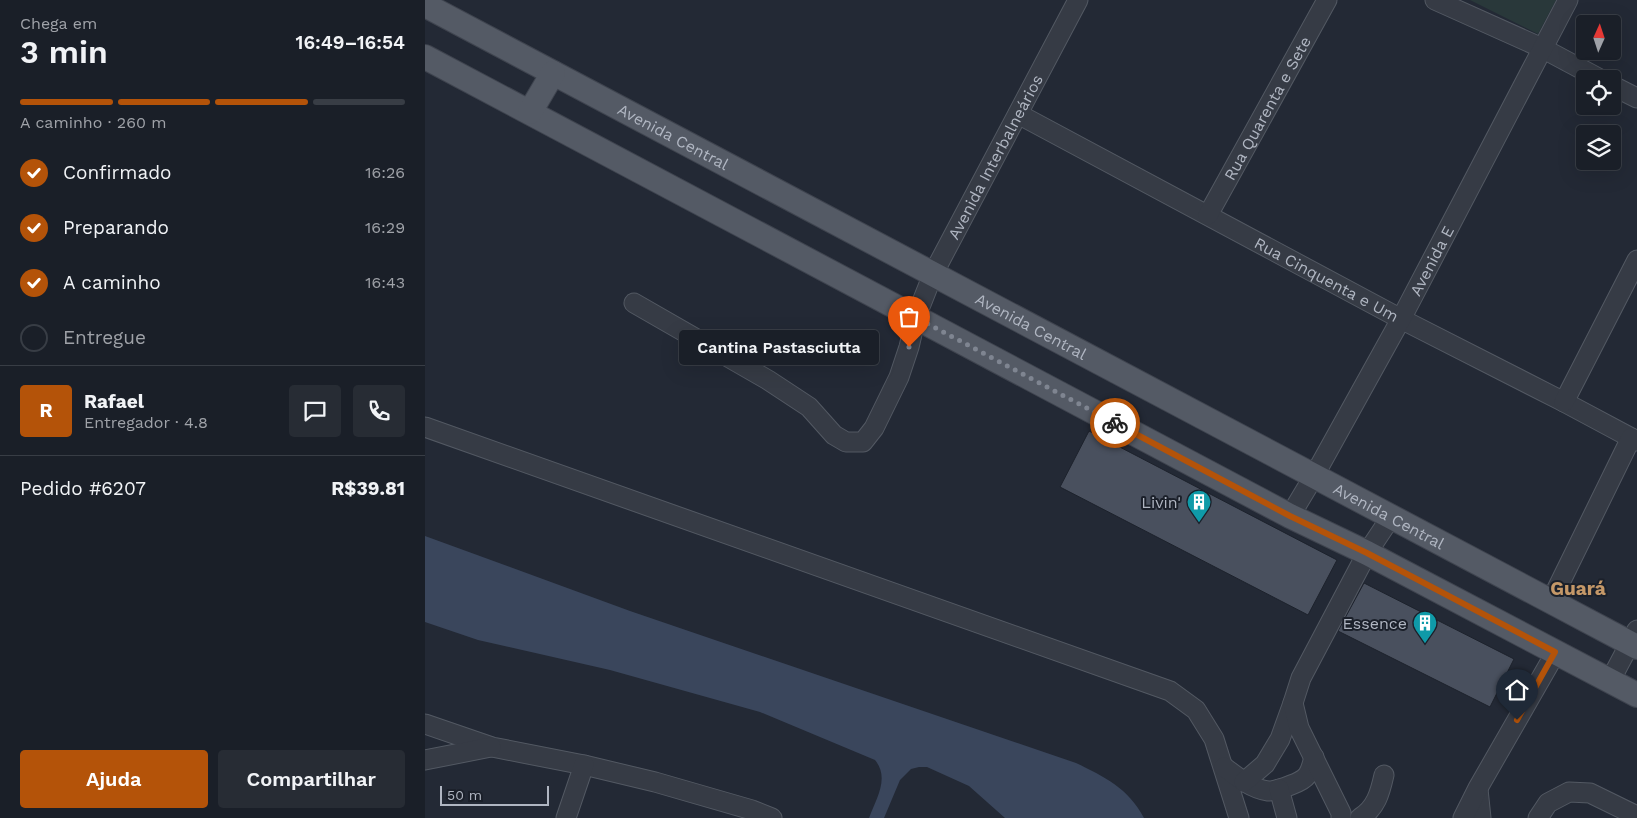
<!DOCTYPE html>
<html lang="pt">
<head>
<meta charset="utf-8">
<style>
	:root { --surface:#1a1f28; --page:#272c34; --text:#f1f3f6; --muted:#9fa2a8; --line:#383d45; --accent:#b45309 }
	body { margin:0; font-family:"Work Sans",sans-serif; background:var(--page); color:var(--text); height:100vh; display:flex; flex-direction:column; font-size:19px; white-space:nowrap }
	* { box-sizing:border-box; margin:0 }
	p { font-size:16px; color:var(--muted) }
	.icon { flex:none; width:28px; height:28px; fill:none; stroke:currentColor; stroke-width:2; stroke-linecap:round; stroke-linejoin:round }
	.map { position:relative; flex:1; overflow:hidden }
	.panel { display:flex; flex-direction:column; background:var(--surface); width:425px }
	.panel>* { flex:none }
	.needle { width:32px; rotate:3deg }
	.buttons { position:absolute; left:1151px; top:15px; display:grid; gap:10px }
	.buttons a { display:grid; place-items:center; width:45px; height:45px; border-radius:5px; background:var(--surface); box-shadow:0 5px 20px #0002,0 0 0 1px var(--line); font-size:25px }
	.scale { position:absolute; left:15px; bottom:12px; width:109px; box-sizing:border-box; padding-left:5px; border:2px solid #b0b6c2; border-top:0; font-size:14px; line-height:18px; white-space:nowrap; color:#b0b6c2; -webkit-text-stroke:4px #1b202a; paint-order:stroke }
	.pin { position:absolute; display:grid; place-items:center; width:42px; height:42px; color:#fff; margin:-51px -21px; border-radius:50% 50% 50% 0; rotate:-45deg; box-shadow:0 0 5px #0007 }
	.pin .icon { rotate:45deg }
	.courier { position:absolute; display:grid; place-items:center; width:50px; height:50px; margin:-25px; border:4px solid #b45309; border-radius:50%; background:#fff; color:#222; box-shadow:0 1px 6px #0007 }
	.bubble { position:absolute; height:35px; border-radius:5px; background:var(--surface); box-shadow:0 5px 20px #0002,0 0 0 1px var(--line); font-size:16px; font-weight:600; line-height:35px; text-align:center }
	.summary em { font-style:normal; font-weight:600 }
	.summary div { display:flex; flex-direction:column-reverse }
	.summary { display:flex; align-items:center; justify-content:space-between; height:85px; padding:0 20px }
	h1 { font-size:32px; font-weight:600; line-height:38px }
	.bar { display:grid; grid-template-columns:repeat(4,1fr); gap:8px 5px; align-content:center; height:60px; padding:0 20px }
	.bar i { height:6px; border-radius:4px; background:var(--line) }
	.bar .current { background:var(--accent) }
	.bar p { grid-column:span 4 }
	.line { display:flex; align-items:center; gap:12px; padding:0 20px; border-top:1px solid var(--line) }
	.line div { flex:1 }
	.round { display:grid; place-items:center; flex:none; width:52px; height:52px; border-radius:5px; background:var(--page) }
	ol { padding:0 20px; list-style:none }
	li { display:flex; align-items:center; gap:15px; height:55px }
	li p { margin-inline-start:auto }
	li .icon { padding:5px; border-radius:50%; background:var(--accent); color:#fff; stroke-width:4 }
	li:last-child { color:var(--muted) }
	li i { width:28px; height:28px; border:2px solid var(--line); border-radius:50% }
	.action { display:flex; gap:10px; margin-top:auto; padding:10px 20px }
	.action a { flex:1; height:58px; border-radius:5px; background:var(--accent); color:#fff; font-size:20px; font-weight:600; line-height:58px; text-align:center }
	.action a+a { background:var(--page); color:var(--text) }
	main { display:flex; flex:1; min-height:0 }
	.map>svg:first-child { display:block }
	.green { fill:#29383a }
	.water { fill:#3a465c }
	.building { fill:#49505e; stroke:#1d222c }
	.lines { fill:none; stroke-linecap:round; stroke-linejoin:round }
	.minor-casing { stroke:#535963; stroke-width:21 }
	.major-casing { stroke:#3f444f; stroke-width:26 }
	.minor { stroke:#363b45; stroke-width:19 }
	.major { stroke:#545a65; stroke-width:24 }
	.done { stroke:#7f8591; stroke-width:5; stroke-dasharray:0 9 }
	.route { stroke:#b45309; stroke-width:6 }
	.labels { text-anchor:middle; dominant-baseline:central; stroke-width:4; stroke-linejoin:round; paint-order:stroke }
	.street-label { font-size:16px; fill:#b0b6c2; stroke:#1b202a }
	.poi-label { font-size:16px; fill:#b0b6c2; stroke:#1b202a; text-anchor:end }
	.quarter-label { font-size:19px; font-weight:bold; fill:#c59868; stroke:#1b202a }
</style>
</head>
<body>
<main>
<section class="panel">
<div class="summary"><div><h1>3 min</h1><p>Chega em</p></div><em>16:49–16:54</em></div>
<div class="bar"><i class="current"></i><i class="current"></i><i class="current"></i><i></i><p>A caminho · 260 m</p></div>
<ol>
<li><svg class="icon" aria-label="check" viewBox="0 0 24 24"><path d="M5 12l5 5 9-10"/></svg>Confirmado<p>16:26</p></li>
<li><svg class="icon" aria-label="check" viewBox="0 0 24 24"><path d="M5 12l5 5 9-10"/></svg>Preparando<p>16:29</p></li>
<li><svg class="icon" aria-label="check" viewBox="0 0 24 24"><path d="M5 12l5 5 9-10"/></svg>A caminho<p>16:43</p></li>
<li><i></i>Entregue</li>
</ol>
<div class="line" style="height:90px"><b class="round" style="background:var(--accent);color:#fff">R</b><div><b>Rafael</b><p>Entregador · 4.8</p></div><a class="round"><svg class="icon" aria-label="chat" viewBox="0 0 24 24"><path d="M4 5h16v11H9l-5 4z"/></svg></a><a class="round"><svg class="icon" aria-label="phone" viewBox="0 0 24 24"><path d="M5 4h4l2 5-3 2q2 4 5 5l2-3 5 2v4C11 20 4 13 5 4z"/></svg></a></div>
<div class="line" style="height:65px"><div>Pedido #6207</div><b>R$39.81</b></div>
<div class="action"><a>Ajuda</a><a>Compartilhar</a></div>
</section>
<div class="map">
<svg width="1212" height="818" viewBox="0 0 1212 818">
	<rect width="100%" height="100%" fill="#232935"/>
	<polygon class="green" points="1045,0 1131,0 1113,34"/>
	<path class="water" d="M0 536 205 611 651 763C680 777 703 788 719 818H580L544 786 502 767H494L486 769 475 780 459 818H444C451 799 465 778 450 760L335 712 185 670 53 640 0 622Z"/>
	<g class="building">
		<polygon points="664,431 912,560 883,615 635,487"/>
		<polygon points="939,583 1089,659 1065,707 913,631"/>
	</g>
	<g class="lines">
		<defs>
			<g id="minor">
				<polyline points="1010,0 1117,48 1175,79"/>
				<polyline points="1188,86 1212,98"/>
				<path id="s1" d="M593 114 976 319 1139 402 1212 441"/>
				<path id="s2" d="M783 215 902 0"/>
				<path id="s3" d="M209 303 343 380 384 407 409 435 421 442H438L449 428 474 377 484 347 491 317 508 274 653 0"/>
				<polyline points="1139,402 1212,260"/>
				<polyline points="0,427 745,691 771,710 789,739 814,818"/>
				<path id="s4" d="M865 516 889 476 976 319 1143 0"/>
				<polyline points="1126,601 1206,438"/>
				<polyline points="1185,681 1212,630"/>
				<polyline points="0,724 67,747 159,765 230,782 327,810 347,818"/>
				<polyline points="0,760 66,747"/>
				<path d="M799 767C812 777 827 789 843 791 851 791 859 788 866 785 883 779 885 774 889 757"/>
				<polyline points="819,782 840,764 855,739 868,703"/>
				<polyline points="854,789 862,818"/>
				<polyline points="1053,789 1056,818"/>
				<polyline points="141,818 159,765"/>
				<polyline points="916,818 916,813 874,728 868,703 876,678 942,553 966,517"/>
				<path d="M935 818C951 808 955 793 959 775"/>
				<polyline points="1038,818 1053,788 1131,652"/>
				<polyline points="1113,818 1123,803 1144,792 1165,793 1212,816"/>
			</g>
			<g id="major">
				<path id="s5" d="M0 5 1212 647"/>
				<polyline points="0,57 865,516 942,553 1212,695"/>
				<polyline points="105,112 128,73"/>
			</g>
		</defs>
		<use href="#minor" class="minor-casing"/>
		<use href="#major" class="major-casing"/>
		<use href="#minor" class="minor"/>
		<use href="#major" class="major"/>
	</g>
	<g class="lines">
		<polyline class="done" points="484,347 490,317 690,423"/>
		<polyline class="route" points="690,423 865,516 942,553 1130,652 1092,720"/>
	</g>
	<defs>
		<symbol id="building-pin" viewBox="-11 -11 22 30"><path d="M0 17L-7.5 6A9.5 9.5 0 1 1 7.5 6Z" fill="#0f9aa8" stroke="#1b202a"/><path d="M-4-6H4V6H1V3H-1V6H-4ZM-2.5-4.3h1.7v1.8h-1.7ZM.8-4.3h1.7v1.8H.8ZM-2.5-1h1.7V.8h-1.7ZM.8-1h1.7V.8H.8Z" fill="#fff"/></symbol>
	</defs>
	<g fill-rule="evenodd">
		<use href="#building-pin" x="760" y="488" width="28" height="38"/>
		<use href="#building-pin" x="986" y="609" width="28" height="38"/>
	</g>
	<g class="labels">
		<g class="street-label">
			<text stroke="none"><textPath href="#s2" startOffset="122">Rua Quarenta e Sete</textPath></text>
			<text stroke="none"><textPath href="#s5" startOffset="281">Avenida Central</textPath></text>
			<text stroke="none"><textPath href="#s3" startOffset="588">Avenida Interbalneários</textPath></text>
			<text stroke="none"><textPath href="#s4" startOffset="292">Avenida E</textPath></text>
			<text stroke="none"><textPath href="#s1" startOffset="350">Rua Cinquenta e Um</textPath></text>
			<text stroke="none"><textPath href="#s5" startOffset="686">Avenida Central</textPath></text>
			<text stroke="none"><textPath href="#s5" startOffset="1091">Avenida Central</textPath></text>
		</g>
		<g class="poi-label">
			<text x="756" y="502">Livin'</text>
			<text x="982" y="623">Essence</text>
		</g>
		<g class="quarter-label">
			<text x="1153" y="588">Guará</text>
		</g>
	</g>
</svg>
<div class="buttons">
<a><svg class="needle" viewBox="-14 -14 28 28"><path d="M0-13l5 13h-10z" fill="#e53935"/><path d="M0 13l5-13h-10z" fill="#9fa2a8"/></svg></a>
<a><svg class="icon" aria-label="locate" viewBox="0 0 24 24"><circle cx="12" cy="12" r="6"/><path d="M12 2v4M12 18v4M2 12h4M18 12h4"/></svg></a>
<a><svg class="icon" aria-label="layers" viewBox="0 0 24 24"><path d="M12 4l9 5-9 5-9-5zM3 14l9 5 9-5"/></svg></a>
</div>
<div class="scale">50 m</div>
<div class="pin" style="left:484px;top:347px;background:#ea580c"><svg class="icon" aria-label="bag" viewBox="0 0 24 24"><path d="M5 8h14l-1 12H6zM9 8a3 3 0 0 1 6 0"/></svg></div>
<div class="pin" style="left:1092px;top:720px;background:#1f2937"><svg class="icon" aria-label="home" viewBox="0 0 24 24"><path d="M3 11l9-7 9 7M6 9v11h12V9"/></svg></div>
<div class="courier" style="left:690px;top:423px"><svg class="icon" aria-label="bike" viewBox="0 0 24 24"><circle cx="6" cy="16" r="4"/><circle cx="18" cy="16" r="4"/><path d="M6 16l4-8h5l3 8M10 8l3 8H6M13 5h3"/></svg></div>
<div class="bubble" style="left:254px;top:330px;width:200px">Cantina Pastasciutta</div>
</div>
</main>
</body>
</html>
